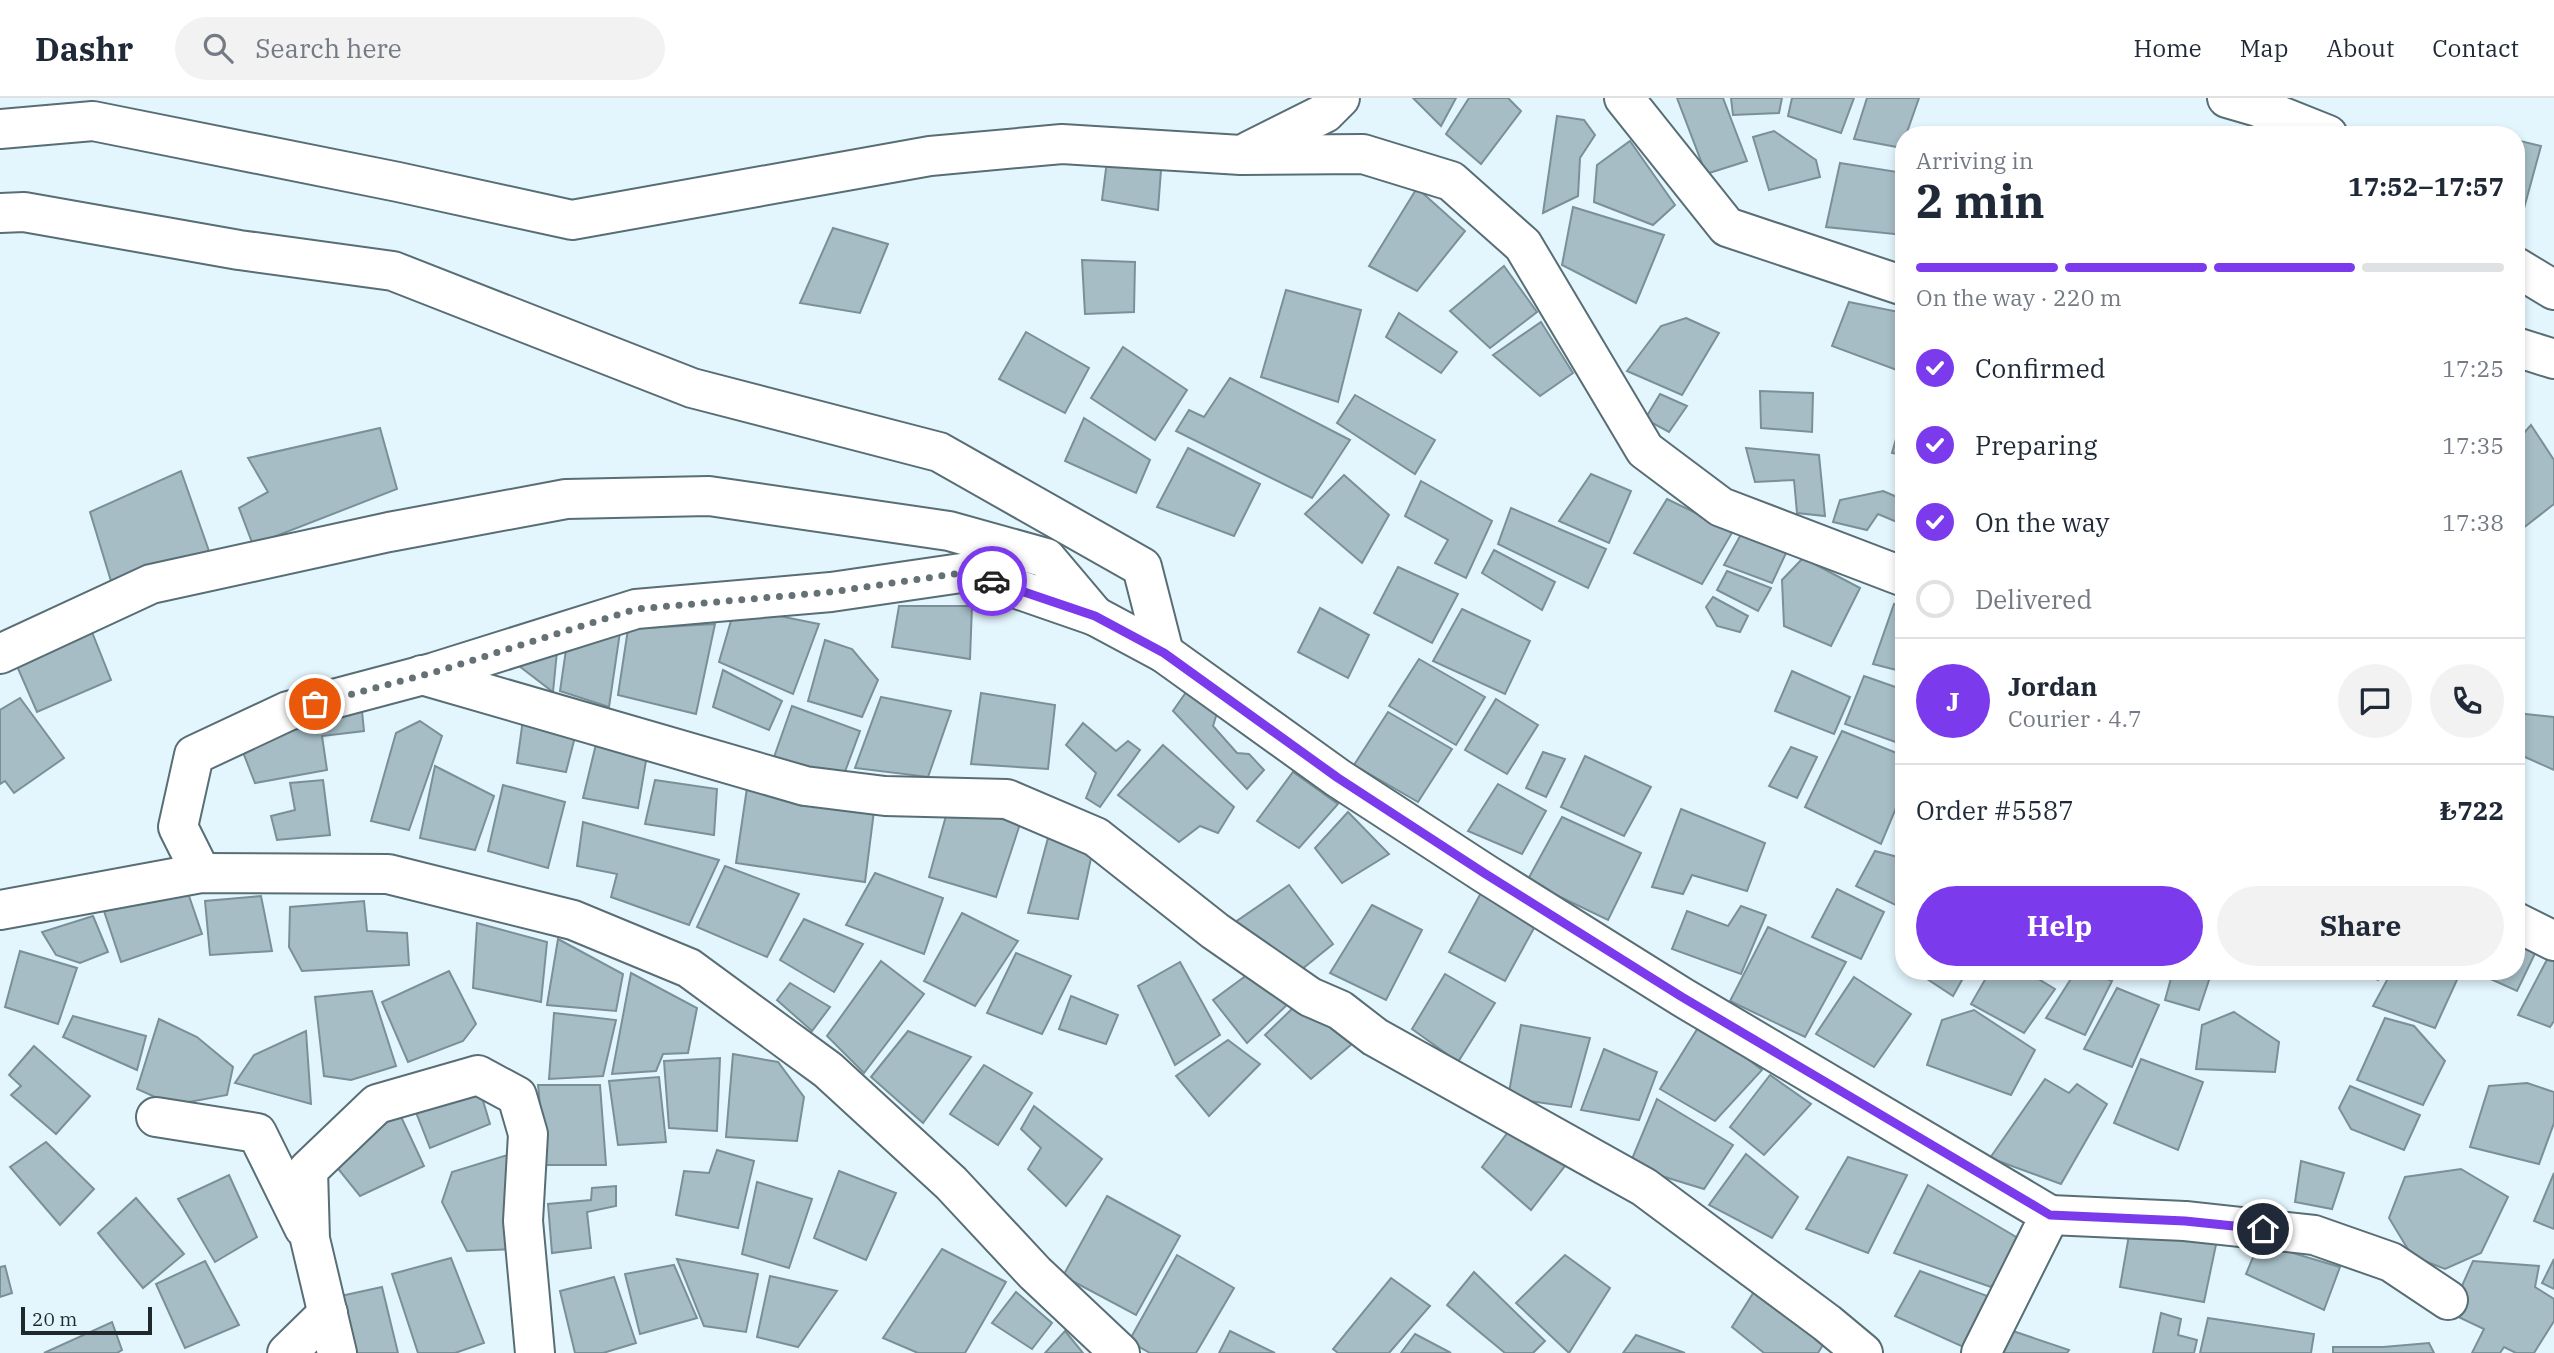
<!DOCTYPE html>
<html lang="en">
<head>
<meta charset="utf-8">
<style>
	:root { --surface:#fff; --page:#f2f2f3; --text:#1f2937; --muted:#747a83; --line:#e0e1e3; --accent:#7c3aed }
	body { margin:0; font-family:"IBM Plex Serif",serif; background:var(--page); color:var(--text); height:100vh; display:flex; flex-direction:column; font-size:26px; white-space:nowrap }
	* { box-sizing:border-box; margin:0 }
	p { font-size:23px; color:var(--muted) }
	.icon { flex:none; width:38px; height:38px; fill:none; stroke:currentColor; stroke-width:2; stroke-linecap:round; stroke-linejoin:round }
	.map { position:relative; flex:1; overflow:hidden }
	.drawer { position:absolute; left:1895px; top:28px; width:630px; height:854px; display:flex; flex-direction:column; background:var(--surface); border-radius:28px; box-shadow:0 4px 10px #0003 }
	.drawer>* { flex:none }
	.scale { position:absolute; left:21px; bottom:18px; width:131px; box-sizing:border-box; padding-left:7px; border:4px solid #1f292c; border-top:0; font-size:19px; line-height:24px; white-space:nowrap; color:#1f292c; -webkit-text-stroke:5px #e3f6fd; paint-order:stroke }
	.pin { position:absolute; display:grid; place-items:center; width:60px; height:60px; color:#fff; margin:-30px; border:4px solid #fff; border-radius:50%; box-shadow:0 2px 7px #0007 }
	.courier { position:absolute; display:grid; place-items:center; width:70px; height:70px; margin:-35px; border:5px solid #7c3aed; border-radius:50%; background:#fff; color:#222; box-shadow:0 2px 9px #0007 }
	.overview em { font-style:normal; font-weight:700 }
	.overview div { display:flex; flex-direction:column-reverse }
	.overview { display:flex; align-items:center; justify-content:space-between; height:119px; padding:0 21px }
	h1 { font-size:46px; font-weight:700; line-height:52px }
	.bar { display:grid; grid-template-columns:repeat(4,1fr); gap:10px 7px; align-content:center; height:84px; padding:0 21px }
	.bar i { height:9px; border-radius:5px; background:var(--line) }
	.bar .current { background:var(--accent) }
	.bar p { grid-column:span 4 }
	.line { display:flex; align-items:center; gap:18px; padding:0 21px; border-top:2px solid var(--line) }
	.line div { flex:1 }
	.round { display:grid; place-items:center; flex:none; width:74px; height:74px; border-radius:37px; background:var(--page) }
	ol { padding:0 21px; list-style:none }
	li { display:flex; align-items:center; gap:21px; height:77px }
	li p { margin-inline-start:auto }
	li .icon { padding:7px; border-radius:50%; background:var(--accent); color:#fff; stroke-width:4 }
	li:last-child { color:var(--muted) }
	li i { width:38px; height:38px; border:4px solid var(--line); border-radius:50% }
	.button { display:flex; gap:14px; margin-top:auto; padding:14px 21px }
	.button a { flex:1; height:80px; border-radius:42px; background:var(--accent); color:#fff; font-size:28px; font-weight:700; line-height:80px; text-align:center }
	.button a+a { background:var(--page); color:var(--text) }
	header { display:flex; align-items:center; gap:42px; box-sizing:border-box; height:98px; padding:0 35px; background:var(--surface); border-bottom:2px solid var(--line) }
	header strong { font-size:33px }
	nav { display:flex; gap:38px; margin-inline-start:auto; font-size:24px }
	.search { width:490px; height:63px; background:var(--page); display:flex; align-items:center; gap:18px; box-sizing:border-box; padding:0 24px; border-radius:38px; color:var(--muted); font-size:26px }
	.map>svg:first-child { display:block }
	.building { fill:#a6bdc5; stroke:#7a9098; stroke-width:2 }
	.lines { fill:none; stroke-linecap:round; stroke-linejoin:round }
	.minor-casing { stroke:#586d74; stroke-width:42 }
	.minor { stroke:#fff; stroke-width:38 }
	.done { stroke:#647175; stroke-width:7; stroke-dasharray:0 12.6 }
	.route { stroke:#7c3aed; stroke-width:9 }
</style>
</head>
<body>
<header>
<strong>Dashr</strong>
<div class="search"><svg class="icon" aria-label="search" viewBox="0 0 24 24"><circle cx="10" cy="10" r="6"/><path d="M15 15l6 6"/></svg>Search here</div>
<nav><a>Home</a><a>Map</a><a>About</a><a>Contact</a></nav>
</header>
<div class="map">
<svg width="2554" height="1255" viewBox="0 0 2554 1255">
	<rect width="100%" height="100%" fill="#e3f6fd"/>
	<g class="building">
		<polygon points="1413,0 1456,0 1441,28"/>
		<polygon points="1469,0 1508,0 1521,13 1481,66 1446,36"/>
		<polygon points="1677,0 1723,0 1747,63 1706,76"/>
		<polygon points="1731,0 1782,0 1779,15 1733,17"/>
		<polygon points="1792,0 1854,0 1841,35 1788,18"/>
		<polygon points="1867,0 1919,0 1906,37 1904,37 1902,50 1854,41"/>
		<polygon points="1557,18 1584,22 1595,37 1580,60 1578,98 1543,115"/>
		<polygon points="1774,33 1816,62 1820,79 1769,92 1753,39"/>
		<polygon points="2516,42 2541,48 2523,114 2516,114"/>
		<polygon points="1630,43 1675,107 1653,127 1594,104 1597,67"/>
		<polygon points="1107,63 1161,72 1158,112 1102,102"/>
		<polygon points="1840,65 1904,75 1904,137 1826,129"/>
		<polygon points="1417,90 1465,133 1417,193 1369,168"/>
		<polygon points="1573,109 1664,137 1636,205 1562,167"/>
		<polygon points="833,130 888,146 860,215 800,205"/>
		<polygon points="1082,162 1135,164 1134,214 1085,216"/>
		<polygon points="1504,168 1537,214 1490,250 1450,213"/>
		<polygon points="1286,192 1361,212 1338,304 1261,279"/>
		<polygon points="1849,204 1904,215 1904,267 1902,274 1832,248"/>
		<polygon points="1399,215 1457,254 1441,275 1386,239"/>
		<polygon points="1686,220 1719,235 1682,297 1627,273 1661,228"/>
		<polygon points="1541,224 1573,275 1540,298 1493,257"/>
		<polygon points="1026,234 1089,270 1065,315 999,281"/>
		<polygon points="1123,249 1187,292 1155,342 1091,300"/>
		<polygon points="1230,280 1350,342 1312,400 1176,333 1189,312 1204,319"/>
		<polygon points="1760,293 1813,295 1812,334 1761,330"/>
		<polygon points="1660,296 1687,308 1669,334 1645,321"/>
		<polygon points="1355,297 1435,342 1415,376 1337,325"/>
		<polygon points="1904,313 1904,357 1892,355"/>
		<polygon points="1084,320 1150,362 1136,395 1065,363"/>
		<polygon points="2531,327 2554,362 2554,406 2522,431 2516,425 2516,344"/>
		<polygon points="380,330 397,391 253,447 239,410 268,394 248,360"/>
		<polygon points="1188,350 1260,386 1234,438 1157,409"/>
		<polygon points="1746,350 1819,357 1825,418 1797,415 1794,382 1755,384"/>
		<polygon points="181,373 209,453 111,483 90,414"/>
		<polygon points="1591,376 1631,393 1609,445 1559,423"/>
		<polygon points="1344,377 1389,417 1362,465 1305,416"/>
		<polygon points="1421,383 1492,423 1466,480 1435,465 1448,442 1405,418"/>
		<polygon points="1883,393 1904,402 1904,427 1878,416 1867,432 1833,424 1840,402"/>
		<polygon points="1667,401 1733,433 1702,486 1634,455"/>
		<polygon points="1511,410 1606,451 1588,490 1498,446"/>
		<polygon points="1744,431 1787,453 1772,485 1724,467"/>
		<polygon points="1494,452 1555,484 1542,512 1482,475"/>
		<polygon points="1803,460 1860,490 1831,548 1784,528 1782,482"/>
		<polygon points="1398,469 1458,496 1432,545 1374,515"/>
		<polygon points="1727,473 1771,490 1758,513 1717,492"/>
		<polygon points="1713,499 1748,518 1740,534 1717,528 1706,509"/>
		<polygon points="1894,506 1904,509 1904,574 1873,566"/>
		<polygon points="899,508 972,508 970,561 892,549"/>
		<polygon points="735,509 819,526 793,596 719,564"/>
		<polygon points="1320,510 1369,537 1348,580 1298,554"/>
		<polygon points="1462,511 1530,543 1505,596 1433,563"/>
		<polygon points="88,524 111,582 37,614 13,559"/>
		<polygon points="715,526 696,616 618,597 628,531"/>
		<polygon points="620,534 609,609 560,593 568,538"/>
		<polygon points="825,542 852,551 878,582 862,619 808,603"/>
		<polygon points="558,543 553,594 510,561"/>
		<polygon points="1419,561 1485,599 1456,647 1389,608"/>
		<polygon points="723,572 782,603 769,632 713,609"/>
		<polygon points="1792,573 1850,599 1834,636 1775,613"/>
		<polygon points="1864,578 1904,592 1904,647 1845,626"/>
		<polygon points="1189,590 1217,615 1213,628 1237,655 1249,656 1264,672 1247,691 1173,613"/>
		<polygon points="981,595 1055,607 1048,671 971,666"/>
		<polygon points="881,599 951,613 928,679 855,670"/>
		<polygon points="20,600 64,660 14,695 5,683 0,686 0,612"/>
		<polygon points="1496,601 1538,627 1507,676 1465,652"/>
		<polygon points="361,603 364,633 322,638 327,672 255,685 239,644"/>
		<polygon points="792,608 860,633 843,679 774,659"/>
		<polygon points="524,614 578,627 566,674 517,665"/>
		<polygon points="1388,614 1452,651 1418,704 1354,667"/>
		<polygon points="2516,615 2554,619 2554,672 2516,655"/>
		<polygon points="420,623 442,638 409,732 371,723 396,635"/>
		<polygon points="1083,625 1116,653 1128,643 1140,652 1100,709 1086,700 1096,675 1066,647"/>
		<polygon points="1842,633 1904,658 1904,691 1881,746 1805,709"/>
		<polygon points="597,642 648,651 638,710 583,700"/>
		<polygon points="1163,647 1234,709 1218,735 1200,728 1179,744 1118,697"/>
		<polygon points="1791,649 1817,659 1797,700 1769,688"/>
		<polygon points="1543,654 1565,661 1546,699 1526,690"/>
		<polygon points="1585,658 1651,689 1624,738 1561,709"/>
		<polygon points="435,668 494,698 475,752 420,740"/>
		<polygon points="1293,674 1338,706 1299,750 1257,723"/>
		<polygon points="323,682 330,737 277,742 271,718 295,712 290,685"/>
		<polygon points="655,682 717,691 714,737 645,726"/>
		<polygon points="748,683 875,705 865,784 736,765"/>
		<polygon points="1498,686 1546,713 1522,756 1468,733"/>
		<polygon points="503,687 565,704 548,770 488,753"/>
		<polygon points="949,707 1020,726 996,799 929,779"/>
		<polygon points="1681,711 1765,745 1747,793 1692,777 1683,796 1652,789"/>
		<polygon points="1348,714 1389,756 1342,785 1315,750"/>
		<polygon points="1562,719 1641,755 1608,822 1527,783"/>
		<polygon points="583,724 719,762 689,827 611,799 617,776 577,768"/>
		<polygon points="1048,740 1093,751 1078,821 1028,815"/>
		<polygon points="1904,751 1904,811 1856,788 1875,753 1898,759"/>
		<polygon points="725,768 799,796 767,859 697,829"/>
		<polygon points="875,775 943,800 924,856 846,827"/>
		<polygon points="1289,787 1333,846 1296,876 1225,831"/>
		<polygon points="1837,791 1884,814 1861,861 1812,839"/>
		<polygon points="1482,793 1534,830 1505,883 1449,854"/>
		<polygon points="188,795 202,836 121,864 104,813"/>
		<polygon points="261,798 272,853 210,857 205,803"/>
		<polygon points="364,803 367,833 407,835 409,867 302,873 289,849 290,809"/>
		<polygon points="1372,807 1422,832 1386,902 1330,875"/>
		<polygon points="1741,808 1766,817 1741,876 1672,851 1687,813 1728,828"/>
		<polygon points="962,815 1018,843 975,908 924,883"/>
		<polygon points="93,818 108,854 80,865 56,857 42,834"/>
		<polygon points="804,821 863,846 834,894 780,862"/>
		<polygon points="477,825 547,844 541,904 473,890"/>
		<polygon points="1768,829 1846,864 1805,939 1730,903"/>
		<polygon points="2516,833 2540,845 2517,893 2473,873 2516,873"/>
		<polygon points="558,841 623,876 616,913 547,907"/>
		<polygon points="20,853 77,870 58,926 5,909"/>
		<polygon points="2551,854 2554,856 2554,923 2550,929 2518,917"/>
		<polygon points="1016,855 1071,878 1042,936 987,915"/>
		<polygon points="881,863 924,896 864,975 827,938"/>
		<polygon points="1180,864 1220,937 1175,967 1138,888"/>
		<polygon points="1255,871 1290,904 1247,945 1213,902"/>
		<polygon points="449,873 476,926 463,943 408,964 382,904"/>
		<polygon points="1915,873 1967,873 1953,898"/>
		<polygon points="1990,873 2025,873 2055,891 2024,935 1971,906"/>
		<polygon points="2076,873 2088,873 2112,883 2085,937 2046,920"/>
		<polygon points="2173,873 2212,873 2199,912 2165,902"/>
		<polygon points="2360,873 2383,873 2378,882"/>
		<polygon points="2392,873 2461,873 2435,930 2373,908"/>
		<polygon points="631,875 697,910 688,955 663,956 656,973 612,976"/>
		<polygon points="1445,876 1495,905 1458,964 1412,931"/>
		<polygon points="1854,879 1911,916 1874,969 1816,936"/>
		<polygon points="790,885 830,909 812,933 777,902"/>
		<polygon points="2117,890 2159,907 2132,969 2084,951"/>
		<polygon points="372,893 396,968 351,982 324,978 315,899"/>
		<polygon points="1071,898 1118,917 1106,946 1059,931"/>
		<polygon points="1298,905 1353,945 1311,981 1265,937"/>
		<polygon points="1974,912 2035,952 2011,997 1927,967 1942,922"/>
		<polygon points="2234,914 2279,944 2275,974 2196,971 2202,927"/>
		<polygon points="554,915 616,922 603,978 549,981"/>
		<polygon points="73,918 146,938 137,972 63,939"/>
		<polygon points="2385,920 2414,928 2445,963 2423,1007 2357,982"/>
		<polygon points="159,921 197,939 233,969 227,997 173,1007 137,991"/>
		<polygon points="1701,925 1762,972 1715,1023 1660,991"/>
		<polygon points="1521,927 1590,940 1571,1009 1508,1000"/>
		<polygon points="306,933 311,1006 235,985 254,957"/>
		<polygon points="908,933 971,959 923,1025 871,979"/>
		<polygon points="1228,942 1260,966 1209,1018 1176,978"/>
		<polygon points="34,948 90,998 56,1036 11,997 21,988 9,977"/>
		<polygon points="1604,951 1657,974 1639,1022 1581,1012"/>
		<polygon points="733,956 778,964 804,999 797,1043 726,1039"/>
		<polygon points="720,960 717,1033 669,1030 664,963"/>
		<polygon points="2141,961 2203,984 2178,1052 2114,1025"/>
		<polygon points="984,967 1032,995 998,1047 950,1016"/>
		<polygon points="1770,977 1811,1006 1764,1057 1730,1029"/>
		<polygon points="659,979 666,1044 618,1047 609,983"/>
		<polygon points="2045,981 2069,995 2077,986 2107,1006 2061,1086 1990,1060"/>
		<polygon points="477,983 490,1026 430,1050 412,1004"/>
		<polygon points="2527,985 2554,994 2554,1025 2539,1066 2470,1049 2489,988"/>
		<polygon points="538,987 600,987 606,1067 546,1067"/>
		<polygon points="2350,988 2420,1017 2404,1052 2351,1031 2339,1010"/>
		<polygon points="1657,1001 1733,1047 1704,1091 1629,1068"/>
		<polygon points="396,1008 424,1068 360,1098 331,1062"/>
		<polygon points="1034,1008 1102,1061 1066,1108 1028,1071 1041,1050 1021,1031"/>
		<polygon points="1511,1030 1571,1060 1531,1112 1482,1069"/>
		<polygon points="46,1044 94,1091 60,1127 10,1069"/>
		<polygon points="717,1052 754,1063 738,1130 676,1117 684,1073 709,1075"/>
		<polygon points="514,1055 515,1151 467,1153 442,1104 452,1074"/>
		<polygon points="1746,1056 1798,1099 1772,1140 1709,1107"/>
		<polygon points="1848,1059 1907,1077 1868,1155 1806,1131"/>
		<polygon points="2301,1063 2344,1075 2332,1111 2295,1104"/>
		<polygon points="2461,1071 2508,1099 2481,1155 2445,1171 2412,1158 2389,1120 2405,1079"/>
		<polygon points="839,1073 896,1095 866,1162 814,1140"/>
		<polygon points="2554,1075 2554,1131 2534,1123"/>
		<polygon points="229,1077 257,1139 215,1164 178,1101"/>
		<polygon points="757,1084 812,1101 789,1170 742,1156"/>
		<polygon points="1928,1087 2023,1143 1991,1189 1894,1155"/>
		<polygon points="616,1088 616,1108 587,1114 591,1150 552,1155 548,1106 591,1102 592,1090"/>
		<polygon points="1107,1098 1180,1138 1136,1217 1063,1178"/>
		<polygon points="136,1100 184,1156 143,1190 98,1135"/>
		<polygon points="2129,1137 2218,1137 2204,1204 2120,1189"/>
		<polygon points="2259,1145 2340,1169 2324,1212 2246,1176"/>
		<polygon points="942,1151 1006,1184 965,1255 918,1255 883,1240"/>
		<polygon points="1177,1157 1234,1190 1196,1255 1150,1255 1129,1243"/>
		<polygon points="1565,1157 1610,1190 1569,1255 1516,1205"/>
		<polygon points="451,1160 484,1245 455,1255 418,1255 392,1176"/>
		<polygon points="677,1161 758,1176 746,1234 704,1228"/>
		<polygon points="2554,1161 2554,1191 2542,1185"/>
		<polygon points="205,1163 239,1227 185,1250 156,1186"/>
		<polygon points="2473,1163 2539,1168 2535,1189 2554,1201 2554,1223 2534,1255 2516,1255 2504,1249 2500,1255 2472,1255 2484,1231 2450,1215"/>
		<polygon points="674,1167 697,1220 640,1236 625,1176"/>
		<polygon points="5,1168 12,1195 0,1199 0,1169"/>
		<polygon points="1920,1173 1990,1199 1970,1252 1895,1218"/>
		<polygon points="1474,1174 1545,1243 1533,1255 1505,1255 1447,1207"/>
		<polygon points="770,1178 837,1193 798,1249 757,1239"/>
		<polygon points="614,1179 636,1245 603,1255 575,1255 560,1193"/>
		<polygon points="1391,1180 1430,1208 1389,1255 1338,1255 1333,1251"/>
		<polygon points="1760,1184 1829,1237 1818,1255 1764,1255 1732,1229"/>
		<polygon points="382,1189 398,1255 349,1255 336,1199"/>
		<polygon points="1016,1194 1052,1225 1032,1251 992,1225"/>
		<polygon points="2161,1215 2181,1221 2178,1237 2197,1242 2194,1255 2153,1255"/>
		<polygon points="2208,1220 2314,1236 2311,1255 2200,1255"/>
		<polygon points="112,1224 122,1252 117,1255 44,1255"/>
		<polygon points="2007,1231 2069,1252 2067,1255 1996,1255"/>
		<polygon points="1065,1233 1083,1255 1045,1255"/>
		<polygon points="1230,1233 1275,1255 1219,1255"/>
		<polygon points="1415,1236 1451,1255 1401,1255"/>
		<polygon points="1636,1237 1685,1255 1623,1255"/>
		<polygon points="2429,1245 2434,1255 2333,1255 2333,1249 2383,1249"/>
	</g>
	<g class="lines">
		<defs>
			<g id="minor">
				<polyline points="1624,0 1727,129 1904,188"/>
				<polyline points="2227,0 2258,9 2328,37"/>
				<polyline points="0,31 93,23 398,84 572,122 930,58 1062,46 1241,57 1363,56 1451,83 1523,147 1645,352 1721,409 1904,479"/>
				<polyline points="1249,53 1325,15 1340,0"/>
				<polyline points="0,115 24,114 239,152 393,173 692,290 939,354 1142,469 1164,555"/>
				<polyline points="2516,169 2554,192"/>
				<polyline points="2516,249 2554,261"/>
				<polyline points="0,556 151,486 389,434 566,401 709,398 949,433 1046,460 1095,518"/>
				<polyline points="422,577 805,688 885,698 1007,701 1096,739 1215,833 1310,899 1340,912 1375,939 1644,1089 1827,1225 1863,1255"/>
				<polyline points="201,775 178,729 194,657 288,613 435,574 636,511 831,494 968,474 1095,518 1164,555 1338,680 1484,775 1682,899 2050,1117 1981,1255"/>
				<polyline points="0,812 201,775 388,776 573,822 689,870 828,972 951,1085 1035,1175 1120,1255"/>
				<polyline points="2516,824 2554,843"/>
				<polyline points="156,1019 257,1035 304,1130"/>
				<polyline points="2050,1117 2185,1123 2314,1137 2391,1164 2448,1202"/>
				<polyline points="287,1255 328,1215"/>
				<polyline points="337,1255 310,1141 308,1072 377,1006 478,977 517,998 528,1036 523,1123 535,1255"/>
			</g>
		</defs>
		<use href="#minor" class="minor-casing"/>
		<use href="#minor" class="minor"/>
	</g>
	<g class="lines">
		<polyline class="done" points="315,606 435,574 636,511 831,494 968,474 992,483"/>
		<polyline class="route" points="992,483 1095,518 1164,555 1338,680 1484,775 1682,899 2050,1117 2185,1123 2263,1131"/>
	</g>
</svg>
<div class="scale">20 m</div>
<div class="pin" style="left:315px;top:606px;background:#ea580c"><svg class="icon" aria-label="bag" viewBox="0 0 24 24"><path d="M5 8h14l-1 12H6zM9 8a3 3 0 0 1 6 0"/></svg></div>
<div class="pin" style="left:2263px;top:1131px;background:#1f2937"><svg class="icon" aria-label="home" viewBox="0 0 24 24"><path d="M3 11l9-7 9 7M6 9v11h12V9"/></svg></div>
<div class="courier" style="left:992px;top:483px"><svg class="icon" aria-label="car" viewBox="0 0 24 24"><path d="M5 17H2v-5l4-1 3-4h7l3 4 3 1v5h-3M9 17h6M6 11h13"/><circle cx="7" cy="17" r="2"/><circle cx="17" cy="17" r="2"/></svg></div>
<section class="drawer">
<div class="overview"><div><h1>2 min</h1><p>Arriving in</p></div><em>17:52–17:57</em></div>
<div class="bar"><i class="current"></i><i class="current"></i><i class="current"></i><i></i><p>On the way · 220 m</p></div>
<ol>
<li><svg class="icon" aria-label="check" viewBox="0 0 24 24"><path d="M5 12l5 5 9-10"/></svg>Confirmed<p>17:25</p></li>
<li><svg class="icon" aria-label="check" viewBox="0 0 24 24"><path d="M5 12l5 5 9-10"/></svg>Preparing<p>17:35</p></li>
<li><svg class="icon" aria-label="check" viewBox="0 0 24 24"><path d="M5 12l5 5 9-10"/></svg>On the way<p>17:38</p></li>
<li><i></i>Delivered</li>
</ol>
<div class="line" style="height:126px"><b class="round" style="background:var(--accent);color:#fff">J</b><div><b>Jordan</b><p>Courier · 4.7</p></div><a class="round"><svg class="icon" aria-label="chat" viewBox="0 0 24 24"><path d="M4 5h16v11H9l-5 4z"/></svg></a><a class="round"><svg class="icon" aria-label="phone" viewBox="0 0 24 24"><path d="M5 4h4l2 5-3 2q2 4 5 5l2-3 5 2v4C11 20 4 13 5 4z"/></svg></a></div>
<div class="line" style="height:91px"><div>Order #5587</div><b>₺722</b></div>
<div class="button"><a>Help</a><a>Share</a></div>
</section>
</div>
</body>
</html>
